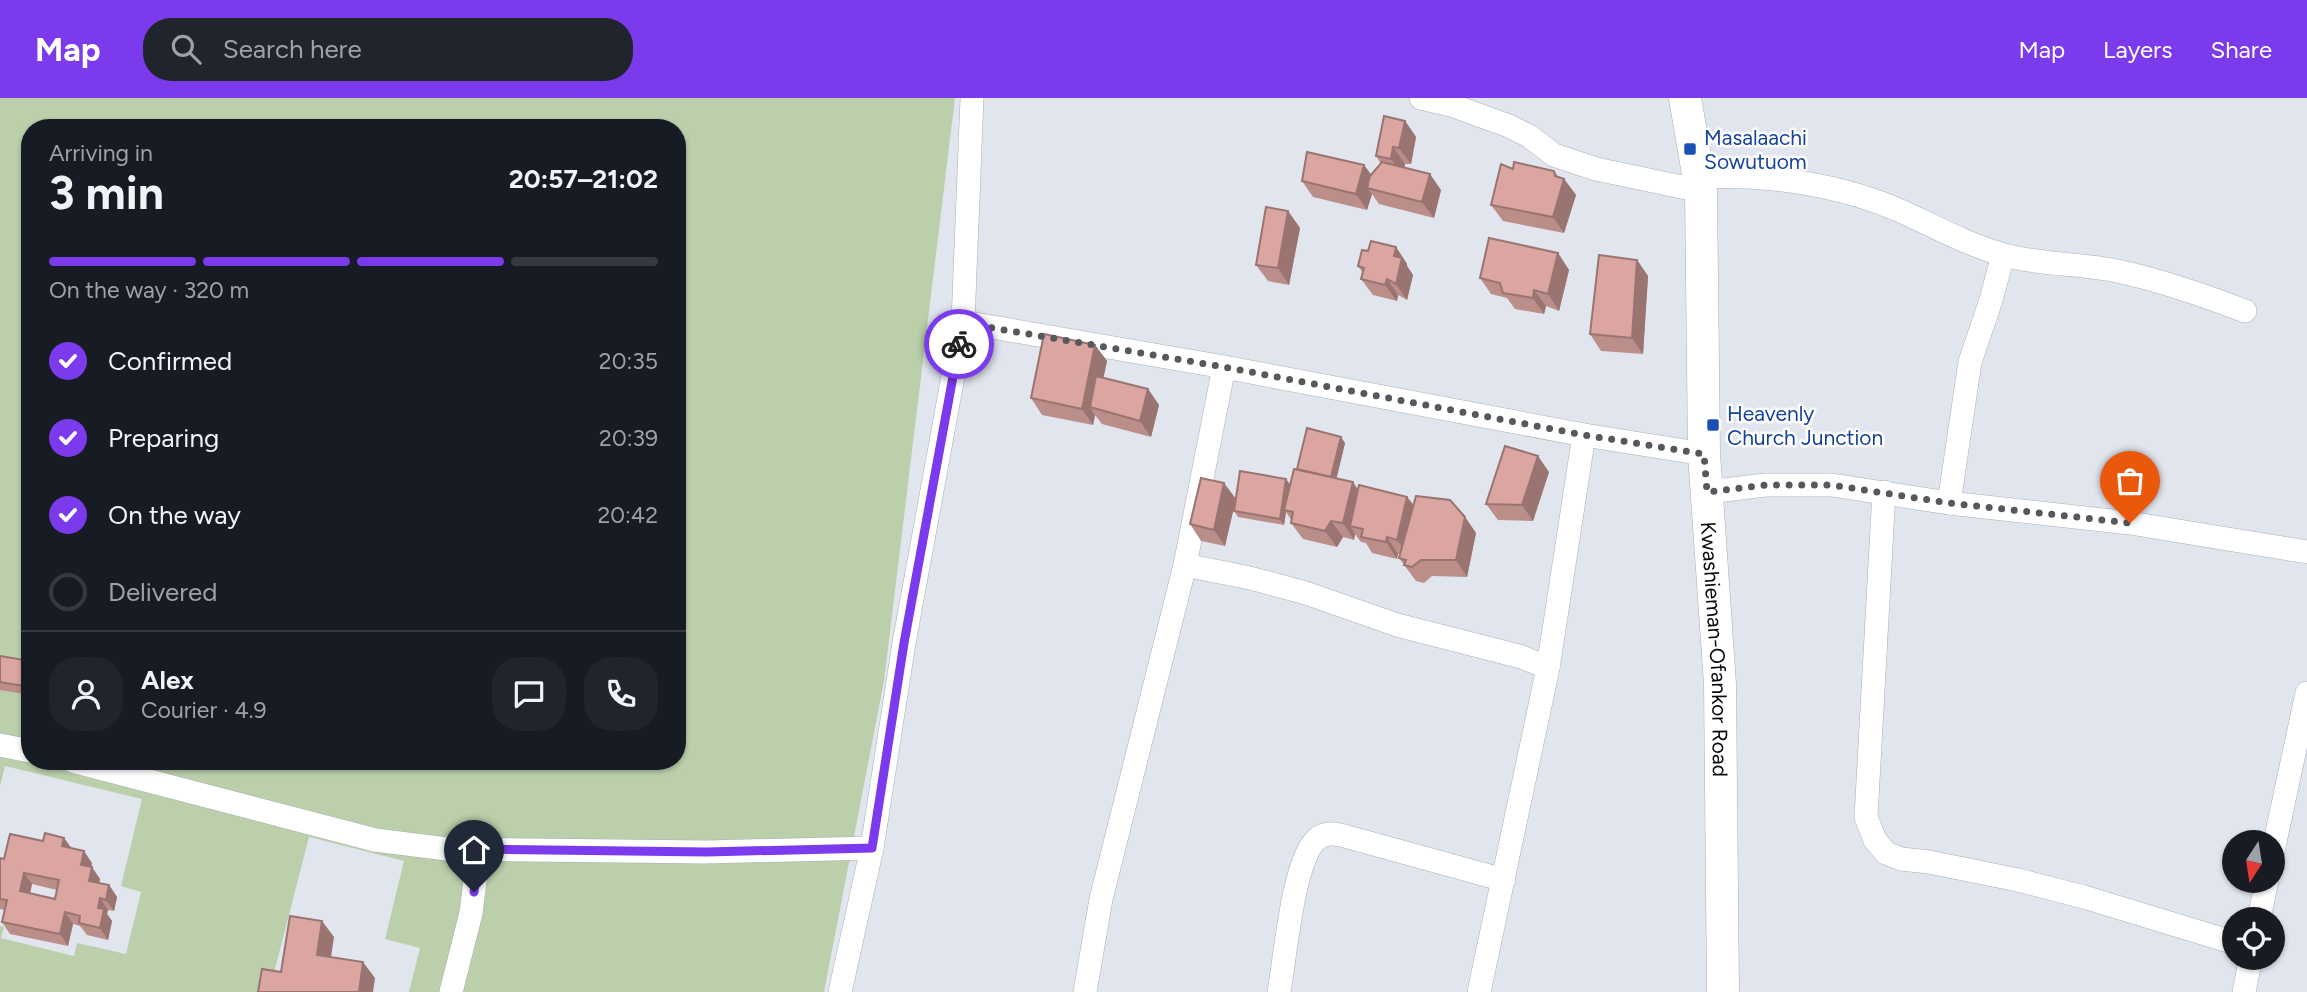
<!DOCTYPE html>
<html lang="en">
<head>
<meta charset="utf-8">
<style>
	:root { --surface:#171b24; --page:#20242c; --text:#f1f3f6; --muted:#9ea1a6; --line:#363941; --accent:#7c3aed }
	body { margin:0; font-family:Figtree,sans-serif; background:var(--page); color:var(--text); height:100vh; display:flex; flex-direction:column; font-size:26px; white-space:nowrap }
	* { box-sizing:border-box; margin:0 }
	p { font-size:23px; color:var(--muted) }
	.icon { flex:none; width:38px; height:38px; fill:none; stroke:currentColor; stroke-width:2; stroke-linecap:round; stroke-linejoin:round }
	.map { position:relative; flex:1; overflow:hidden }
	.sheet { position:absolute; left:21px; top:21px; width:665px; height:651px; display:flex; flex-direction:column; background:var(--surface); border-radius:28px; box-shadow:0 2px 5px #0004 }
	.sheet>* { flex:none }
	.needle { width:46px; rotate:192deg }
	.fabs { position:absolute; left:2222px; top:732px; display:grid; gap:14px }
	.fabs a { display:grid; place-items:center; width:63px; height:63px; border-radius:50%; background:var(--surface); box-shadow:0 2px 5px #0004; font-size:35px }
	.pin { position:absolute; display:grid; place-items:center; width:60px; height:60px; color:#fff; margin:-72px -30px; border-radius:50% 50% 50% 0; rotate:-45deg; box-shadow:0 0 7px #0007 }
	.pin .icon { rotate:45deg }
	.courier { position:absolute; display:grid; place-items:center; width:70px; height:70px; margin:-35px; border:5px solid #7c3aed; border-radius:50%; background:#fff; color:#222; box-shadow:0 2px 9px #0007 }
	.overview em { font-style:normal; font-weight:700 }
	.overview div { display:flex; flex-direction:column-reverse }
	.overview { display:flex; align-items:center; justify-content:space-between; height:119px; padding:0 28px }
	h1 { font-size:46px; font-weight:700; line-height:52px }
	.bar { display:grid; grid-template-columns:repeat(4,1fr); gap:10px 7px; align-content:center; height:84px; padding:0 28px }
	.bar i { height:9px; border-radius:5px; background:var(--line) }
	.bar .current { background:var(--accent) }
	.bar p { grid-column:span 4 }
	.line { display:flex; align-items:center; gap:18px; padding:0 28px; border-top:2px solid var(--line) }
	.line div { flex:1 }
	.round { display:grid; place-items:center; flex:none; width:74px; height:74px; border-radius:28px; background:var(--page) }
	ol { padding:0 28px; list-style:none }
	li { display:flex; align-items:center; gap:21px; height:77px }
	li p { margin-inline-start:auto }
	li .icon { padding:7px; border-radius:50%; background:var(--accent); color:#fff; stroke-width:4 }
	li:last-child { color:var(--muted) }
	li i { width:38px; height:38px; border:4px solid var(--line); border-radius:50% }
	header { display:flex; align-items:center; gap:42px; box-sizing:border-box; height:98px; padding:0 35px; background:var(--accent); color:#fff }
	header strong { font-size:33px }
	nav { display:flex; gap:38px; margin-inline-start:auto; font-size:24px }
	.search { width:490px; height:63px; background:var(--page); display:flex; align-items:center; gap:18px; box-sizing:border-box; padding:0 24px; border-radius:28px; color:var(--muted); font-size:26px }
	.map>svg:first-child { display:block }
	.green { fill:#bbcfab; fill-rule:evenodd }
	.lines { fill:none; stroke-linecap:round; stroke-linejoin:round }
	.street-casing { stroke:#aaaeb6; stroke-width:24 }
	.secondary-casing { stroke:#aaaeb6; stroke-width:33 }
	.street { stroke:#fff; stroke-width:23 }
	.secondary { stroke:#fff; stroke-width:32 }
	.wall { fill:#bc8e8a; fill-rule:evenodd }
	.shaded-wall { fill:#997471 }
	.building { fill:#dba5a1; stroke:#997471; stroke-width:2; fill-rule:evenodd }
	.done { stroke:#56585d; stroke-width:7; stroke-dasharray:0 12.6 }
	.route { stroke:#7c3aed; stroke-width:9 }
	.transit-dot { fill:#1a4fb4; stroke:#fff; stroke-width:2.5 }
	.labels { text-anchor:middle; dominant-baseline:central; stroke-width:5; stroke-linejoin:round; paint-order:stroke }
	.transit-label { font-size:21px; fill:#164399; stroke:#fff; text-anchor:start }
	.street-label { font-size:21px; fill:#0b0c0f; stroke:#fff }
</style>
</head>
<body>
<header>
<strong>Map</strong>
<div class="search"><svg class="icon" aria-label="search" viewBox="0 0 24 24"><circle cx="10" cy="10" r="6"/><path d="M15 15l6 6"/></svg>Search here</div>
<nav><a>Map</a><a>Layers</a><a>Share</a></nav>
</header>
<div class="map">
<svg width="2307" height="894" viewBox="0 0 2307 894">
	<rect width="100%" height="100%" fill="#e1e5ee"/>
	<path class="green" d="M0 0H955L884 583 824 894H409L420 850 385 841 404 763 309 739 269 894H0V828L4 829 1 840 74 858 77 845 126 856 141 794 121 788 142 701 5 668 0 688ZM30 30H677V663H30Z"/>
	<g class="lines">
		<defs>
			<g id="street">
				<polyline points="1421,0 1451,7 1509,28 1529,38 1554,57 1596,71 1701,93"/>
				<path d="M1700 79C1768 76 1840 86 1903 114 1935 129 1967 146 2001 156 2038 167 2079 165 2117 173 2160 182 2203 197 2245 213"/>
				<polyline points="963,224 1224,269 1584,337 1704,356"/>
				<polyline points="1707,394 1766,387 1832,387 1949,405 2130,425 2307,454"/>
				<polyline points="1884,394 1866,719 1875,742 1886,755 1901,761 1929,764 2018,782 2084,799 2235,845"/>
				<polyline points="1949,405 1970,264 1991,202 2003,157"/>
				<polyline points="1185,467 1250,480 1306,495 1397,527 1522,559 1548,570"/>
				<polyline points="0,647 30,653"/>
				<polyline points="73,663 375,742 447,751 707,754 872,750"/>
				<polyline points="2273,753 2307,595"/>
				<polyline points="2259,821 2267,782"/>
				<polyline points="451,894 471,815 479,751"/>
				<polyline points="840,894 872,750 904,545 963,224 972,0"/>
				<polyline points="1085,894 1101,801 1185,467 1224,269"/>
				<path d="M1279 894C1285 861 1293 761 1317 741 1326 733 1338 736 1348 739L1504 782"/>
				<polyline points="1479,894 1548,570 1584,337"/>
				<polyline points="2244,894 2251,859"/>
			</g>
			<g id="secondary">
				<path id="s1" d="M1685 0 1701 93 1704 356 1720 586 1723 894"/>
			</g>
		</defs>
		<use href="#street" class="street-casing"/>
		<use href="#secondary" class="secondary-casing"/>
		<use href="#street" class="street"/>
		<use href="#secondary" class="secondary"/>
	</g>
	<g class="wall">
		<polygon points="1405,23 1416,39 1411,66 1405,66 1404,70 1441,92 1434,120 1379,106 1372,96 1367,112 1313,99 1302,83 1364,67 1371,77 1381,66 1376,58"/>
		<polygon points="1513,71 1554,73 1558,79 1564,81 1576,97 1564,135 1503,123 1491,107"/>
		<polygon points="1288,113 1300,130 1289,187 1268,183 1256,167"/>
		<polygon points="1396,149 1407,166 1407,168 1413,177 1407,202 1398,197 1397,203 1373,197 1361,181 1363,175 1358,168 1368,153"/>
		<polygon points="1558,155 1569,172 1559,213 1546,208 1544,216 1515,211 1507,200 1491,196 1480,180"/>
		<polygon points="1637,162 1648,178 1643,256 1601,253 1590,236"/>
		<polygon points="1095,247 1107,263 1103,280 1148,291 1159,307 1151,339 1102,326 1095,317 1093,327 1042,317 1031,300"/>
		<polygon points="1345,345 1336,381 1358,392 1407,399 1414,407 1465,419 1476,435 1467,479 1432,478 1424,485 1416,483 1399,460 1400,456 1398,456 1397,461 1372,455 1366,445 1361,444 1355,436 1354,442 1343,439 1337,449 1303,441 1291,425 1292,423 1286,414 1284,427 1238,419 1234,413 1234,408 1225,448 1201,443 1190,426 1235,401 1286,381 1290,386 1297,371"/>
		<polygon points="1549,374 1533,423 1498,422 1486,406"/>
		<polygon points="0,558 30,563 30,597 0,592"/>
		<path d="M64 740 71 750 92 765 91 769 100 781 99 785 109 787 117 799 114 813 108 812 107 816 112 823 108 842 87 837 80 828 73 826 68 848 10 836 2 824 5 812 0 811V760L4 761ZM32 786 57 792 55 801 30 795Z"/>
	</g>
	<g class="shaded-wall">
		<polygon points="1405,23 1416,39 1411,66 1399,50"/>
		<polygon points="1393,49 1405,66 1403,77 1391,61"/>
		<polygon points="1364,67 1376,83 1367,90 1372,96 1367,112 1356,96"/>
		<polygon points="1554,73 1563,86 1564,81 1576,97 1564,135 1553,119"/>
		<polygon points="1430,76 1441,92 1434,120 1422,104"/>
		<polygon points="1288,113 1300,130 1289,187 1278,170"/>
		<polygon points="1396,149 1407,166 1407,168 1413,177 1407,202 1396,186 1394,158"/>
		<polygon points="1558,155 1569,172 1559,213 1548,196"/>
		<polygon points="1637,162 1648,178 1643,256 1632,240"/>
		<polygon points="1387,181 1398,197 1397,203 1385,187"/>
		<polygon points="1534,192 1546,208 1544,216 1533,200"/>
		<polygon points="1095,247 1107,263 1097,311 1090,309 1095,317 1093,327 1082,311"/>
		<polygon points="1148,291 1159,307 1151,339 1140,323"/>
		<polygon points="1341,339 1345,345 1335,387 1331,381"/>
		<polygon points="1538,358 1549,374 1533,423 1522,407"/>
		<polygon points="1286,381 1290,387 1284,412 1286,414 1284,427 1280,421"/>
		<polygon points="1353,384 1364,401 1350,428 1355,436 1354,442 1343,425"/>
		<polygon points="1224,385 1236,401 1225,448 1214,432"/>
		<polygon points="1407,399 1419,415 1409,458 1397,442"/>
		<polygon points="1465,419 1476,435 1467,479 1456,462"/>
		<polygon points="1331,423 1343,439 1337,449 1325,433"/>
		<polygon points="1387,439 1398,456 1397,461 1386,444"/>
		<polygon points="64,740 72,751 62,748"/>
		<polygon points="84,753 92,765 89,778 81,767"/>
		<polygon points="92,769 100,781 97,794 89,783"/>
		<polygon points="24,775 32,786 28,804 20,793"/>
		<polygon points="109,787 117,799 114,813 106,802"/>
		<polygon points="100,800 108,812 107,816 112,823 108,842 100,830 98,810"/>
		<polygon points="65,814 73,826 68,848 60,836"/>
		<polygon points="322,823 334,839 329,873 317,857"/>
		<polygon points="363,864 375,880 373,894 359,894"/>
	</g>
	<g class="building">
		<polygon points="1384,18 1405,23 1399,50 1393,49 1391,61 1376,58"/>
		<polygon points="1307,54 1364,67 1356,96 1302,83"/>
		<polygon points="1382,64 1430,76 1422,104 1367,90 1370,78"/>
		<polygon points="1514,64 1554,73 1555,78 1564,81 1553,119 1491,107 1501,66 1513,71"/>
		<polygon points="1266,109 1288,113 1278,170 1256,167"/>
		<polygon points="1489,140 1558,155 1548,196 1534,192 1533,200 1503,195 1500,185 1480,180"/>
		<polygon points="1371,143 1396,149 1394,158 1402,160 1396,186 1387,181 1385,187 1361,181 1364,170 1358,168 1362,152 1368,153"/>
		<polygon points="1599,157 1637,162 1632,240 1590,236"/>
		<polygon points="1044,236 1095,247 1082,311 1031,300"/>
		<polygon points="1096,278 1148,291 1140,323 1090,309"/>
		<polygon points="1307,330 1341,339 1331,379 1297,371"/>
		<polygon points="1505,348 1538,358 1522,407 1486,406"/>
		<polygon points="1294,371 1353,384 1343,425 1331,423 1325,433 1291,425 1293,414 1284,412"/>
		<polygon points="1240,373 1286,381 1280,421 1234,413"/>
		<polygon points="1201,380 1224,385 1214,432 1190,426"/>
		<polygon points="1359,387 1407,399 1397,442 1387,439 1386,444 1361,439 1363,431 1350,428"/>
		<polygon points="1416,398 1450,402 1465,419 1456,462 1421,462 1412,469 1404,467 1406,462 1399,460"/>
		<polygon points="0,558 30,563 30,589 0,584"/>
		<path d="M45 735 64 740 62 748 84 753 81 767 92 769 89 783 109 787 106 802 100 800 98 810 104 811 100 830 79 825 80 818 65 814 60 836 2 824 7 802 0 801V760L4 761 10 736 43 743ZM24 775 59 782 55 801 20 793Z"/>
		<polygon points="290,818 322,823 317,857 363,864 359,894 258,894 262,871 281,874"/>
	</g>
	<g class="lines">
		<polyline class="done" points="959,246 963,225 1224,269 1584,337 1704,356 1707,394 1766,387 1832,387 1949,405 2130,425"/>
		<polyline class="route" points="474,794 479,751 707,754 872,750 904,545 959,246"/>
	</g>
	<g class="transit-dot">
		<rect x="1683" y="44" width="14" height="14" rx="3.5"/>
		<rect x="1706" y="320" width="14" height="14" rx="3.5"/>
	</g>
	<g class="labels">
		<g class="transit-label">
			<text x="1704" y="39">Masalaachi<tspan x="1704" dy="24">Sowutuom</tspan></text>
			<text x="1727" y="315">Heavenly<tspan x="1727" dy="24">Church Junction</tspan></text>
		</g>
		<g class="street-label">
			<text stroke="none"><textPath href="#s1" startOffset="553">Kwashieman-Ofankor Road</textPath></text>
		</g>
	</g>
</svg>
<div class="fabs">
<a><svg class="needle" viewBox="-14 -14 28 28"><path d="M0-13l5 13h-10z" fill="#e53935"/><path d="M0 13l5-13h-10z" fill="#9ea1a6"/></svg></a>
<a><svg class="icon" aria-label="locate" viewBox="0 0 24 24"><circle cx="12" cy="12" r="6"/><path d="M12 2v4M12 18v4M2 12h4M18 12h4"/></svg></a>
</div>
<div class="pin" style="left:2130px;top:425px;background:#ea580c"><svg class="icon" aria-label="bag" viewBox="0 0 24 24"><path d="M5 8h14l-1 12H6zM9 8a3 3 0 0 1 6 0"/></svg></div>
<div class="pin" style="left:474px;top:794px;background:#1f2937"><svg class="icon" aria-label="home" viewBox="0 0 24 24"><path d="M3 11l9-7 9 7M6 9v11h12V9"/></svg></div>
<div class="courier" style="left:959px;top:246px"><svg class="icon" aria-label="bike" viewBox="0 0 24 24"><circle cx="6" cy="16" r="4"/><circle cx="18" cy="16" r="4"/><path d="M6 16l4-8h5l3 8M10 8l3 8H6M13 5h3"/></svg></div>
<section class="sheet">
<div class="overview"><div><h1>3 min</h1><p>Arriving in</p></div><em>20:57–21:02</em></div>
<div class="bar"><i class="current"></i><i class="current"></i><i class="current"></i><i></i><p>On the way · 320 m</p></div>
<ol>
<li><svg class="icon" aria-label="check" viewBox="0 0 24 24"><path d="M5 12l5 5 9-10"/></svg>Confirmed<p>20:35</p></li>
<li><svg class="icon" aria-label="check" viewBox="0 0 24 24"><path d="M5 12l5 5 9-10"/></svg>Preparing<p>20:39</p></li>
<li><svg class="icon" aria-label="check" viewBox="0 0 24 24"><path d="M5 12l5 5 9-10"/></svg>On the way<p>20:42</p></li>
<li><i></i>Delivered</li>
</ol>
<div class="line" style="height:126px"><a class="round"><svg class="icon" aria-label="person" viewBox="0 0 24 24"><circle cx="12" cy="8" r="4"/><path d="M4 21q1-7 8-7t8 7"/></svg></a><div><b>Alex</b><p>Courier · 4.9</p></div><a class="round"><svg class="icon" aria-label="chat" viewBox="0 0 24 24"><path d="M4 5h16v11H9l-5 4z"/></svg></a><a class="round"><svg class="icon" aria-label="phone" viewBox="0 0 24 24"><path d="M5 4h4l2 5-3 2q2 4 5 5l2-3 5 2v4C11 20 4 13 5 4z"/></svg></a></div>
</section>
</div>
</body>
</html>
